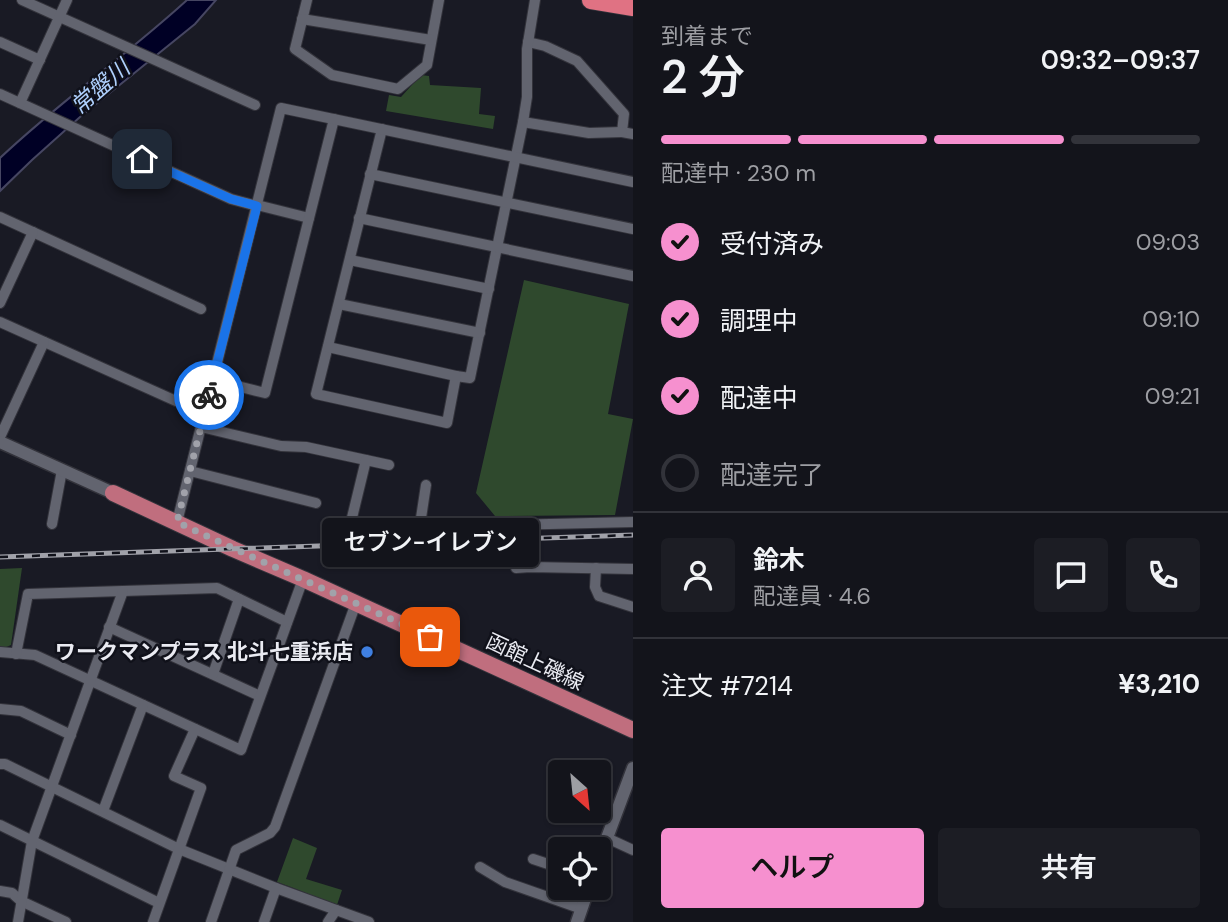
<!DOCTYPE html>
<html lang="ja">
<head>
<meta charset="utf-8">
<style>
	:root { --surface:#13141b; --page:#1c1d24; --text:#f1f3f6; --muted:#9d9ea3; --line:#32333a; --accent:#f690cf }
	body { margin:0; font-family:"DM Sans","Noto Sans JP",sans-serif; background:var(--page); color:var(--text); height:100vh; display:flex; flex-direction:column; font-size:26px; white-space:nowrap }
	* { box-sizing:border-box; margin:0 }
	p { font-size:23px; color:var(--muted) }
	.icon { flex:none; width:38px; height:38px; fill:none; stroke:currentColor; stroke-width:2; stroke-linecap:round; stroke-linejoin:round }
	.map { position:relative; flex:1; overflow:hidden }
	.drawer { display:flex; flex-direction:column; background:var(--surface); width:595px }
	.drawer>* { flex:none }
	.needle { width:46px; rotate:153deg }
	.buttons { position:absolute; left:548px; top:760px; display:grid; gap:14px }
	.buttons a { display:grid; place-items:center; width:63px; height:63px; border-radius:7px; background:var(--surface); box-shadow:0 2px 5px #0004,0 0 0 2px var(--line); font-size:35px }
	.pin { position:absolute; display:grid; place-items:center; width:60px; height:60px; color:#fff; margin:-30px; border-radius:14px; box-shadow:0 4px 10px #0006 }
	.courier { position:absolute; display:grid; place-items:center; width:70px; height:70px; margin:-35px; border:5px solid #1a73e8; border-radius:50%; background:#fff; color:#222; box-shadow:0 2px 9px #0007 }
	.bubble { position:absolute; height:49px; border-radius:7px; background:var(--surface); box-shadow:0 2px 5px #0004,0 0 0 2px var(--line); font-size:23px; font-weight:600; line-height:49px; text-align:center }
	.headline em { font-style:normal; font-weight:600 }
	.headline div { display:flex; flex-direction:column-reverse }
	.headline { display:flex; align-items:center; justify-content:space-between; height:119px; padding:0 28px }
	h1 { font-size:46px; font-weight:600; line-height:52px }
	.bar { display:grid; grid-template-columns:repeat(4,1fr); gap:10px 7px; align-content:center; height:84px; padding:0 28px }
	.bar i { height:9px; border-radius:5px; background:var(--line) }
	.bar .active { background:var(--accent) }
	.bar p { grid-column:span 4 }
	.line { display:flex; align-items:center; gap:18px; padding:0 28px; border-top:2px solid var(--line) }
	.line div { flex:1 }
	.round { display:grid; place-items:center; flex:none; width:74px; height:74px; border-radius:7px; background:var(--page) }
	ol { padding:0 28px; list-style:none }
	li { display:flex; align-items:center; gap:21px; height:77px }
	li p { margin-inline-start:auto }
	li .icon { padding:7px; border-radius:50%; background:var(--accent); color:#111; stroke-width:4 }
	li:last-child { color:var(--muted) }
	li i { width:38px; height:38px; border:4px solid var(--line); border-radius:50% }
	.action { display:flex; gap:14px; margin-top:auto; padding:14px 28px }
	.action a { flex:1; height:80px; border-radius:7px; background:var(--accent); color:#111; font-size:28px; font-weight:600; line-height:80px; text-align:center }
	.action a+a { background:var(--page); color:var(--text) }
	main { display:flex; flex:1; min-height:0 }
	.map>svg:first-child { display:block }
	.green { fill:#2f492d }
	.water { fill:#000025; stroke:#464662; stroke-width:2 }
	.lines { fill:none; stroke-linecap:round; stroke-linejoin:round }
	.minor-casing { stroke:#33333b; stroke-width:12 }
	.tertiary-casing { stroke:#33333b; stroke-width:15 }
	.primary-casing { stroke:#33333b; stroke-width:18 }
	.trunk-casing { stroke:#33333b; stroke-width:20 }
	.minor { stroke:#62646f; stroke-width:10 }
	.tertiary { stroke:#62646f; stroke-width:12 }
	.primary { stroke:#c06e7e; stroke-width:16 }
	.trunk { stroke:#e07283; stroke-width:18 }
	.rail-casing { stroke:#a0a1a9; stroke-width:5 }
	.rail { stroke:#10111a; stroke-width:2.5; stroke-dasharray:8; stroke-linecap:butt }
	.done { stroke:#a1a2aa; stroke-width:7; stroke-dasharray:0 12.6 }
	.route { stroke:#1a73e8; stroke-width:9 }
	.shop-dot { fill:#3f7fe0; stroke:#10111a; stroke-width:2.5 }
	.labels { text-anchor:middle; dominant-baseline:central; stroke-width:5; stroke-linejoin:round; paint-order:stroke }
	.poi-label { font-size:21px; font-weight:bold; fill:#eaebf2; stroke:#10111a; text-anchor:end }
	.street-label { font-size:21px; fill:#eaebf2; stroke:#10111a }
	.water-label { font-size:23px; font-style:italic; fill:#aecffc; stroke:#10111a }
</style>
</head>
<body>
<main>
<div class="map">
<svg width="633" height="922" viewBox="0 0 633 922">
	<rect width="100%" height="100%" fill="#191a24"/>
	<g class="green">
		<polygon points="421,75 429,76 430,85 481,88 479,114 495,116 493,129 386,111 389,95 401,97"/>
		<polygon points="524,280 629,304 608,414 633,419 615,515 495,516 476,493"/>
		<polygon points="22,568 11,645 4,648 0,648 0,569"/>
		<path d="M293 838 317 848 306 879 342 890 337 905C316 898 298 889 277 882Z"/>
	</g>
	<path class="water" d="M187 0H216L195 24 80 117 32 160 0 191V158C59 102 127 55 187 0Z"/>
	<g class="lines">
		<defs>
			<g id="minor">
				<polyline points="22,0 255,105"/>
				<polyline points="307,0 295,49 332,75 398,89 427,65 439,0"/>
				<polyline points="302,19 431,40"/>
				<polyline points="0,42 40,60"/>
				<polyline points="528,42 545,46 577,61 624,114 622,132 633,134"/>
				<polyline points="0,94 231,199 257,206"/>
				<polyline points="20,103 67,0"/>
				<polyline points="523,122 589,133 622,132"/>
				<polyline points="382,129 316,394 447,423 456,376 470,378 523,122 527,97 527,49 535,0"/>
				<polyline points="370,174 633,229"/>
				<polyline points="257,205 309,218"/>
				<polyline points="0,217 201,309"/>
				<polyline points="359,218 633,276"/>
				<polyline points="350,260 489,289"/>
				<polyline points="0,303 33,232"/>
				<polyline points="339,304 480,333"/>
				<polyline points="0,322 176,401 205,410"/>
				<polyline points="328,347 456,376"/>
				<polyline points="213,380 265,393 334,119"/>
				<polyline points="201,427 281,446 306,447 389,465"/>
				<polyline points="1,435 44,342"/>
				<polyline points="190,471 316,503"/>
				<polyline points="426,485 421,518 426,525 432,527 633,522"/>
				<polyline points="177,522 281,108 633,182"/>
				<polyline points="52,524 62,470"/>
				<polyline points="349,530 366,460"/>
				<polyline points="516,568 530,567 633,569"/>
				<polyline points="596,568 595,587 599,596 633,607"/>
				<polyline points="109,627 260,696"/>
				<polyline points="0,652 35,655 241,750 303,579"/>
				<polyline points="16,654 28,594 217,588 287,622"/>
				<polyline points="213,674 239,599"/>
				<polyline points="0,709 21,711 71,735"/>
				<polyline points="0,764 5,764 179,849 276,888 369,922"/>
				<polyline points="103,811 143,705"/>
				<polyline points="0,825 159,903"/>
				<polyline points="607,838 633,850"/>
				<polyline points="533,859 560,868"/>
				<polyline points="480,867 505,882 582,909"/>
				<polyline points="0,891 12,893 21,901 66,922"/>
				<polyline points="18,922 32,841 123,591"/>
				<polyline points="153,922 201,788 174,776 195,729"/>
				<polyline points="211,922 236,850 270,833 275,827 356,603"/>
				<polyline points="264,922 276,888"/>
				<polyline points="328,922 336,910"/>
			</g>
			<g id="tertiary">
				<polyline points="0,442 113,493"/>
				<polyline points="598,862 633,768"/>
				<polyline points="577,922 589,887"/>
			</g>
			<polyline id="primary" points="113,493 233,549 303,579 633,730"/>
			<polyline id="trunk" points="591,0 633,7"/>
		</defs>
		<use href="#minor" class="minor-casing"/>
		<use href="#tertiary" class="tertiary-casing"/>
		<use href="#primary" class="primary-casing"/>
		<use href="#trunk" class="trunk-casing"/>
		<use href="#minor" class="minor"/>
		<use href="#tertiary" class="tertiary"/>
		<use href="#primary" class="primary"/>
		<use href="#trunk" class="trunk"/>
		<defs>
			<polyline id="rail" points="0,557 633,535"/>
		</defs>
		<use href="#rail" class="rail-casing"/>
		<use href="#rail" class="rail"/>
	</g>
	<g class="lines">
		<path class="done" d="M209 395 177 522C261 562 346 598 430 637"/>
		<polyline class="route" points="142,159 231,199 257,206 209,395"/>
	</g>
	<circle class="shop-dot" cx="367" cy="652" r="7"/>
	<g class="labels">
		<g class="poi-label">
			<text x="353" y="652">ワークマンプラス 北斗七重浜店</text>
		</g>
		<g class="street-label">
			<text transform="translate(535 662) rotate(25)">函館上磯線</text>
		</g>
		<g class="water-label">
			<text transform="translate(100 87) rotate(-41)">常盤川</text>
		</g>
	</g>
</svg>
<div class="buttons">
<a><svg class="needle" viewBox="-14 -14 28 28"><path d="M0-13l5 13h-10z" fill="#e53935"/><path d="M0 13l5-13h-10z" fill="#9d9ea3"/></svg></a>
<a><svg class="icon" aria-label="locate" viewBox="0 0 24 24"><circle cx="12" cy="12" r="6"/><path d="M12 2v4M12 18v4M2 12h4M18 12h4"/></svg></a>
</div>
<div class="pin" style="left:430px;top:637px;background:#ea580c"><svg class="icon" aria-label="bag" viewBox="0 0 24 24"><path d="M5 8h14l-1 12H6zM9 8a3 3 0 0 1 6 0"/></svg></div>
<div class="pin" style="left:142px;top:159px;background:#1f2937"><svg class="icon" aria-label="home" viewBox="0 0 24 24"><path d="M3 11l9-7 9 7M6 9v11h12V9"/></svg></div>
<div class="courier" style="left:209px;top:395px"><svg class="icon" aria-label="bike" viewBox="0 0 24 24"><circle cx="6" cy="16" r="4"/><circle cx="18" cy="16" r="4"/><path d="M6 16l4-8h5l3 8M10 8l3 8H6M13 5h3"/></svg></div>
<div class="bubble" style="left:322px;top:518px;width:217px">セブン-イレブン</div>
</div>
<section class="drawer">
<div class="headline"><div><h1>2 分</h1><p>到着まで</p></div><em>09:32–09:37</em></div>
<div class="bar"><i class="active"></i><i class="active"></i><i class="active"></i><i></i><p>配達中 · 230 m</p></div>
<ol>
<li><svg class="icon" aria-label="check" viewBox="0 0 24 24"><path d="M5 12l5 5 9-10"/></svg>受付済み<p>09:03</p></li>
<li><svg class="icon" aria-label="check" viewBox="0 0 24 24"><path d="M5 12l5 5 9-10"/></svg>調理中<p>09:10</p></li>
<li><svg class="icon" aria-label="check" viewBox="0 0 24 24"><path d="M5 12l5 5 9-10"/></svg>配達中<p>09:21</p></li>
<li><i></i>配達完了</li>
</ol>
<div class="line" style="height:126px"><a class="round"><svg class="icon" aria-label="person" viewBox="0 0 24 24"><circle cx="12" cy="8" r="4"/><path d="M4 21q1-7 8-7t8 7"/></svg></a><div><b>鈴木</b><p>配達員 · 4.6</p></div><a class="round"><svg class="icon" aria-label="chat" viewBox="0 0 24 24"><path d="M4 5h16v11H9l-5 4z"/></svg></a><a class="round"><svg class="icon" aria-label="phone" viewBox="0 0 24 24"><path d="M5 4h4l2 5-3 2q2 4 5 5l2-3 5 2v4C11 20 4 13 5 4z"/></svg></a></div>
<div class="line" style="height:91px"><div>注文 #7214</div><b>¥3,210</b></div>
<div class="action"><a>ヘルプ</a><a>共有</a></div>
</section>
</main>
</body>
</html>
